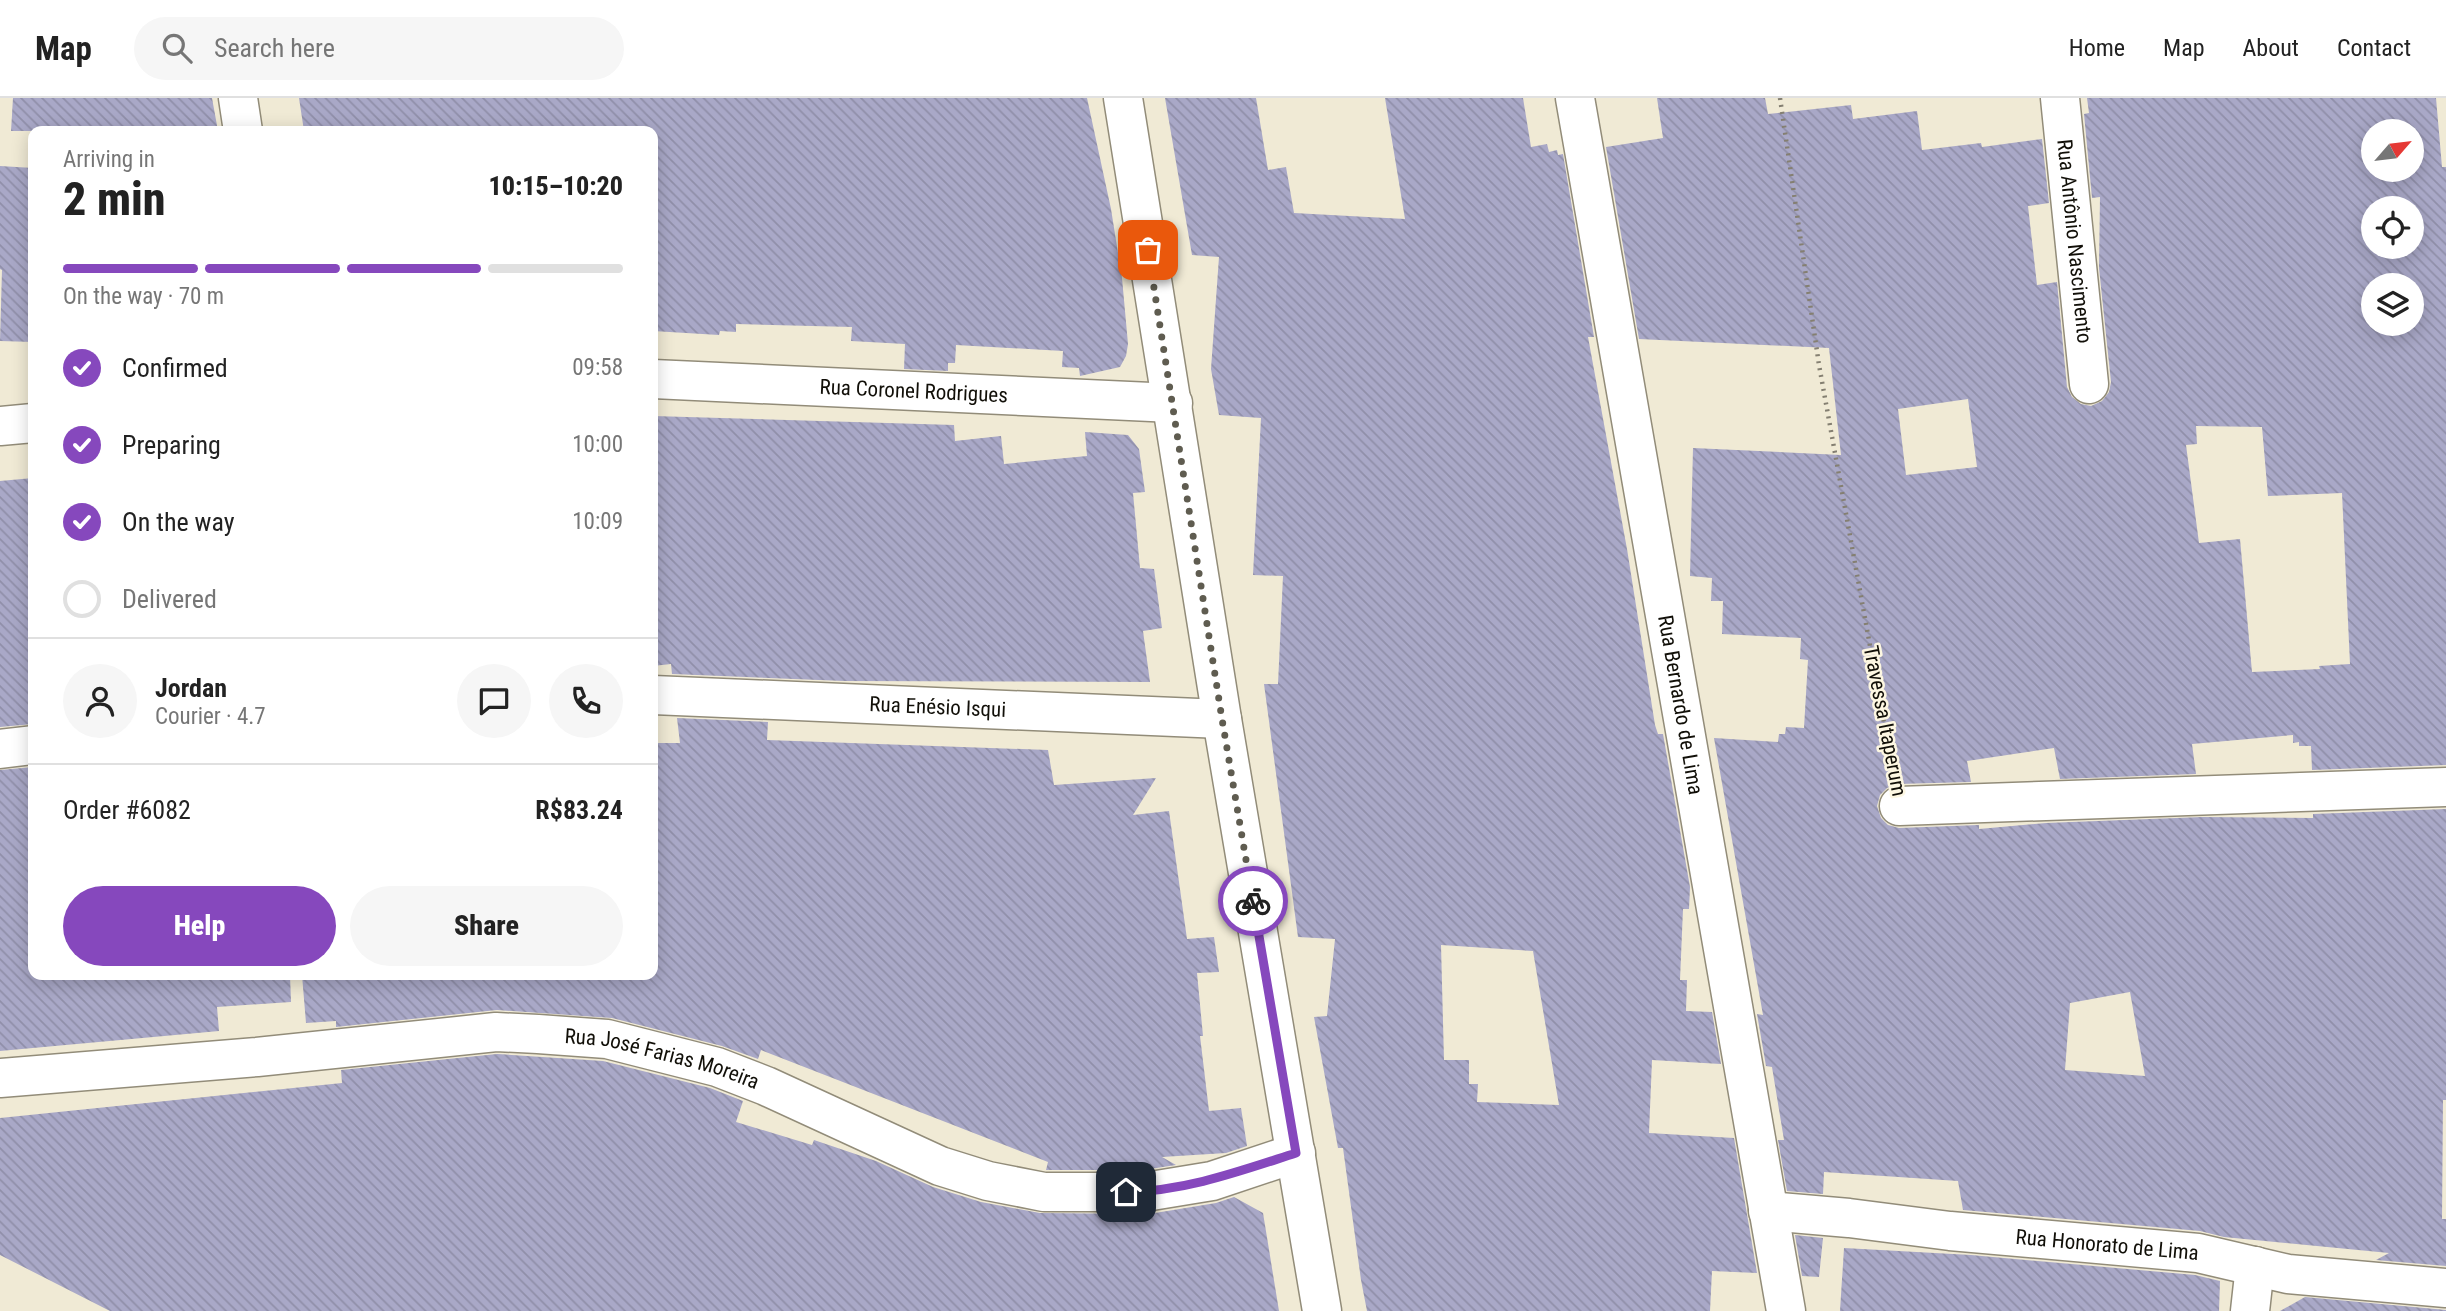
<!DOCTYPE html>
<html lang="en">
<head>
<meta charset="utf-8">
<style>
	:root { --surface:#fff; --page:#f6f6f6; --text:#222; --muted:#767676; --line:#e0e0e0; --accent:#8648bd }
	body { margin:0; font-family:"Roboto Condensed",sans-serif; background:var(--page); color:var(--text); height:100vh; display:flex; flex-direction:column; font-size:26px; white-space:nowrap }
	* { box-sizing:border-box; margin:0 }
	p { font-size:23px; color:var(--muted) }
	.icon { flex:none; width:38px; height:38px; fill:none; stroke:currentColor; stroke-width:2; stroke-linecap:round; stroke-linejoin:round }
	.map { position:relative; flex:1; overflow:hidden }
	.panel { position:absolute; left:28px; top:28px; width:630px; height:854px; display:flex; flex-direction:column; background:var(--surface); border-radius:14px; box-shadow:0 4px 18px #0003 }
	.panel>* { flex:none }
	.needle { width:46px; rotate:62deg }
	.controls { position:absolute; left:2361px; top:21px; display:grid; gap:14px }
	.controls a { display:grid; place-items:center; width:63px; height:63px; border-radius:50%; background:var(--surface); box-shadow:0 4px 18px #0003; font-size:35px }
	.pin { position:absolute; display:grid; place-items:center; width:60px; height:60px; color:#fff; margin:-30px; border-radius:14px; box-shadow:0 4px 10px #0006 }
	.courier { position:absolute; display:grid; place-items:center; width:70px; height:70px; margin:-35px; border:5px solid #8648bd; border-radius:50%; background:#fff; color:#222; box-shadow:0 2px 9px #0007 }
	.headline em { font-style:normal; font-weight:800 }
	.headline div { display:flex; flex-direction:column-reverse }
	.headline { display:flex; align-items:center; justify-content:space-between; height:119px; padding:0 35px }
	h1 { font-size:46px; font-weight:800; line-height:52px }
	.bar { display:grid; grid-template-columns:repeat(4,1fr); gap:10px 7px; align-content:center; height:84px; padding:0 35px }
	.bar i { height:9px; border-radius:5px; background:var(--line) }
	.bar .selected { background:var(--accent) }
	.bar p { grid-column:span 4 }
	.line { display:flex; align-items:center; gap:18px; padding:0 35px; border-top:2px solid var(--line) }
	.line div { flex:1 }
	.round { display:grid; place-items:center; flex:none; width:74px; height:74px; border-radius:37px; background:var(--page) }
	ol { padding:0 35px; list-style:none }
	li { display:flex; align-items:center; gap:21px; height:77px }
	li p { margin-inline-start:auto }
	li .icon { padding:7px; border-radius:50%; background:var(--accent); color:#fff; stroke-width:4 }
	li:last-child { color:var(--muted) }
	li i { width:38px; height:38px; border:4px solid var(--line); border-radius:50% }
	.cta { display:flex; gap:14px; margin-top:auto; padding:14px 35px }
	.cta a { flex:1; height:80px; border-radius:42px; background:var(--accent); color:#fff; font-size:28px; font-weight:800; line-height:80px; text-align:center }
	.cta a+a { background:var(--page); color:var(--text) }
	header { display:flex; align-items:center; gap:42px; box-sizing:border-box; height:98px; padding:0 35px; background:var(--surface); border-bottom:2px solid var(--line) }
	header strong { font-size:33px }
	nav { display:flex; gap:38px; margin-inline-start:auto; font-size:24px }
	.search { width:490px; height:63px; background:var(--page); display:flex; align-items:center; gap:18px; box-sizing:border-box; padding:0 24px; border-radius:38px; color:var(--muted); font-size:26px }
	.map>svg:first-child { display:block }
	.building { fill:url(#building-back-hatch); fill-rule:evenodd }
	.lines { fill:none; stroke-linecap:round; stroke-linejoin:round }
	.minor-casing { stroke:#928c79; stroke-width:41 }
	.path { stroke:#847f71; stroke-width:4.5; stroke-dasharray:2 5; stroke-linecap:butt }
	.minor { stroke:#fff; stroke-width:38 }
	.done { stroke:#5f5c50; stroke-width:7; stroke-dasharray:0 12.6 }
	.route { stroke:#8648bd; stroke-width:9 }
	.labels { text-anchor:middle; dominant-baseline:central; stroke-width:5; stroke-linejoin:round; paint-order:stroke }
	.street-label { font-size:21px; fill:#110f08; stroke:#fdf7e2 }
</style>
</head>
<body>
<header>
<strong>Map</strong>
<div class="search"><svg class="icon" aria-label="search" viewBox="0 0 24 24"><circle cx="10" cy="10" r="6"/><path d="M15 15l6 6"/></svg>Search here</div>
<nav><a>Home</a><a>Map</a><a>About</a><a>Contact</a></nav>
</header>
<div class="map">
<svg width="2446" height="1213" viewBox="0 0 2446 1213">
	<defs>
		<pattern id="building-back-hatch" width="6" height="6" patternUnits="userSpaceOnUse" patternTransform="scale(1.75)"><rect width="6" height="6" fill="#a9a8c7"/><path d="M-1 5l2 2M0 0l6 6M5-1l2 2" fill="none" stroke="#908fa9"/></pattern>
	</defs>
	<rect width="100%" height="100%" fill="#f0ead5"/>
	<g class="building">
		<polygon points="13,0 212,0 218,33 11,33"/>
		<polygon points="299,0 1087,0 1111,111 1122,180 1128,246 1126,258 1120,269 1080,278 1079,270 1062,269 1063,253 956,247 955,265 948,265 948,273 904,271 905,246 851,243 852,229 736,226 736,234 720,233 719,237 653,233 653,33 304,33"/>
		<path d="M1165 0H1256L1268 72 1286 69 1294 115 1405 121 1385 0H1523L1531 49 1547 46 1549 54 1557 52 1558 57 1563 56 1594 239H1588L1627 451 1655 627 1658 636H1663L1690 789 1689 811H1683L1680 882H1687L1686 913 1712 914 1721 966 1652 962 1649 1035 1734 1040 1757 1175 1712 1173 1710 1213H1367L1361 1182 1343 1050H1338L1314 919 1327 918 1335 841 1298 839 1264 586H1278L1283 478 1253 477 1261 320 1219 317 1211 271 1219 159 1192 157ZM1441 847 1533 853 1559 1007 1477 1004 1478 986H1469V962H1444Z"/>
		<path d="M1657 0H1765L1768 16 1851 7 1853 21 1917 13 1922 52 1981 45 1982 49 2042 41 2049 105 2028 108 2037 187 2057 184 2067 289 2072 299 2081 306 2091 308 2102 303 2109 294 2111 284 2099 170 2100 99 2092 100 2084 16 2089 15 2087 0H2436L2442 69H2446V667L2312 672 2311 648H2299V644L2293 645V637L2192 646 2196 676 2060 681 2054 650 1967 663 1971 684 1898 686 1887 690 1880 697 1877 708 1881 720 1888 727 1899 730 1979 727V731L2046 725 2202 719 2313 720V716L2446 711V1002H2443L2442 1121H2446V1168L2376 1162 2389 1155 2224 1139 2200 1133 1963 1112 1958 1083 1824 1074 1823 1096 1787 1093 1778 1042H1784L1772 969 1766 968 1757 916 1763 917 1714 640 1778 644 1779 636H1785L1786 629 1804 630 1808 562 1800 561 1801 540 1722 536 1723 503H1711L1712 480 1690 478 1693 350 1841 357 1829 250 1639 241 1606 49 1663 40ZM2373 33H2412V72H2373ZM2373 110H2412V149H2373ZM2373 187H2412V226H2373ZM1968 301 1977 369 1906 377 1898 311ZM2196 328 2262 329 2268 398 2342 395 2350 566 2319 568 2320 571 2252 574 2240 441 2199 445 2186 347 2197 346ZM2130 894 2145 978 2065 972 2070 905Z"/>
		<polygon points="0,68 33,70 33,244 0,243 2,172 0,171"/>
		<polygon points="653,318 954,327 955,343 1001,338 1004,366 1087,358 1085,334 1128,337 1139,351 1145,394 1133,395 1140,470 1154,471 1162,530 1143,533 1150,584 844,583 672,576 671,566 653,568"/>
		<polygon points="33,380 33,626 0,629 0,383"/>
		<polygon points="677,620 768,624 767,642 1048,652 1054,687 1156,680 1133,717 1169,713 1187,841 1214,839 1219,874 1197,875 1203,938 1200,938 1209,1013 1241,1010 1247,1048 1226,1055 1162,1059 1176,1067 1143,1072 1046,1072 1048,1064 761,952 758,961 722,948 612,920 497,912 336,929 336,923 306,925 302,877 653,877 653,645 680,645"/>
		<polygon points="33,669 33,877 290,877 291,904 217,909 219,933 0,953 0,672"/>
		<polygon points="497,956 603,963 710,990 743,1003 736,1024 812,1047 814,1042 876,1063 933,1089 981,1104 1040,1115 1149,1116 1216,1105 1234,1099 1263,1115 1279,1213 110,1213 0,1157 0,1020 342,985 341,972"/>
		<polygon points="1795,1137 1823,1140 1819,1179 1802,1178"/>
		<polygon points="1844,1150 1971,1157 2195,1177 2220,1183 2219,1213 1840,1213"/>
		<polygon points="2305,1199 2446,1212 2446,1213 2280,1213"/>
	</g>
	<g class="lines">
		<defs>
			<g id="minor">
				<polyline points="238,0 243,33"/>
				<polyline points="1123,0 1222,621 1322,1213"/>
				<path id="s1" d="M1575 0 1786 1213"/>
				<path id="s2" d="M2060 0 2089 286"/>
				<path id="s3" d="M653 281 1173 305"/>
				<polyline points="0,328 33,325"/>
				<path id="s4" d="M653 597 1222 621"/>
				<polyline points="0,651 33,647"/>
				<polyline points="1899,708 2446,689"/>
				<path id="s5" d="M0 980 257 959 496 934 538 936 607 941 717 969 766 988 940 1068 988 1083 1044 1094H1145L1212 1083 1296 1055"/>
				<path id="s6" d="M1768 1113 1849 1120 1950 1133 2198 1155 2288 1176 2446 1190"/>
				<polyline points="2250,1213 2255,1168"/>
			</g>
		</defs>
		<use href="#minor" class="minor-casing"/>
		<polyline class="path" points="1780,0 1819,267 1892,669"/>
		<use href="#minor" class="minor"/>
	</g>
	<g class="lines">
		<polyline class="done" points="1148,152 1222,621 1253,803"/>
		<path class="route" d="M1126 1094C1186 1093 1240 1073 1296 1055L1253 803"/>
	</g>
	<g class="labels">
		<g class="street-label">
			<text stroke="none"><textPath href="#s2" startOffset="144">Rua Antônio Nascimento</textPath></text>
			<text stroke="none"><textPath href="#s3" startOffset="261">Rua Coronel Rodrigues</textPath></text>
			<text stroke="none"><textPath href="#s1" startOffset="616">Rua Bernardo de Lima</textPath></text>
			<text stroke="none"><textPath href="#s4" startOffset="285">Rua Enésio Isqui</textPath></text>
			<text transform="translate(1885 623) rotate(79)">Travessa Itaperum</text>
			<text stroke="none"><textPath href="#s5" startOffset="667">Rua José Farias Moreira</textPath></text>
			<text stroke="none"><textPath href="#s6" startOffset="341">Rua Honorato de Lima</textPath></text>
		</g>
	</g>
</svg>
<div class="controls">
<a><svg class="needle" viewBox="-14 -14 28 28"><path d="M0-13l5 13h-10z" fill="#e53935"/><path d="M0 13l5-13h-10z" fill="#767676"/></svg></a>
<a><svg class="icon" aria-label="locate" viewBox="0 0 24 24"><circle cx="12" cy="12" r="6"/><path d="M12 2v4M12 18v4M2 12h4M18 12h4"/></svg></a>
<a><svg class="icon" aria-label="layers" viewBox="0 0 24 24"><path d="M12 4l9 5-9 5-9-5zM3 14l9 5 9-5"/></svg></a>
</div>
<div class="pin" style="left:1148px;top:152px;background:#ea580c"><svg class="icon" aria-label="bag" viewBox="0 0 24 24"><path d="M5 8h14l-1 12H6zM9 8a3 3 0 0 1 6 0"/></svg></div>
<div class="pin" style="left:1126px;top:1094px;background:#1f2937"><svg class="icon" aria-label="home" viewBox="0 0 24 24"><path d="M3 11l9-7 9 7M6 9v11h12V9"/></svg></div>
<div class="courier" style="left:1253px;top:803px"><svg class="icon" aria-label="bike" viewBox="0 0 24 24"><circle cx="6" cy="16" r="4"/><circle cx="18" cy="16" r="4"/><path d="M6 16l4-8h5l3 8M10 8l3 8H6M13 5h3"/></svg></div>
<section class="panel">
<div class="headline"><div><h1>2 min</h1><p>Arriving in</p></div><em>10:15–10:20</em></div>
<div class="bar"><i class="selected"></i><i class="selected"></i><i class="selected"></i><i></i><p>On the way · 70 m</p></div>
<ol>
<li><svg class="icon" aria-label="check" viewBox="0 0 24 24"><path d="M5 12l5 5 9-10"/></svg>Confirmed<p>09:58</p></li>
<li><svg class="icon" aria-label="check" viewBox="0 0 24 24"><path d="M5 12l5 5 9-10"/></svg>Preparing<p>10:00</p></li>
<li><svg class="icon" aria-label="check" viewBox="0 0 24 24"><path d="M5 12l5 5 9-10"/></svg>On the way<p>10:09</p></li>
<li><i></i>Delivered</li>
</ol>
<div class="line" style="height:126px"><a class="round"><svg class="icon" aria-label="person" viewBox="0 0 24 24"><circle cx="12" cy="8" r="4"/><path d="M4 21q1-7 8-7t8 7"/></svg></a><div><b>Jordan</b><p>Courier · 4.7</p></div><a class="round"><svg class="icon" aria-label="chat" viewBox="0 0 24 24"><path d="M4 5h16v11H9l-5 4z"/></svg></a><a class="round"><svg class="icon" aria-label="phone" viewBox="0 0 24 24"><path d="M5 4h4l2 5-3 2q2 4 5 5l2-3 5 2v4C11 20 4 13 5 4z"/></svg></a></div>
<div class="line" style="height:91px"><div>Order #6082</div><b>R$83.24</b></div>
<div class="cta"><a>Help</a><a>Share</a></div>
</section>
</div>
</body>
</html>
